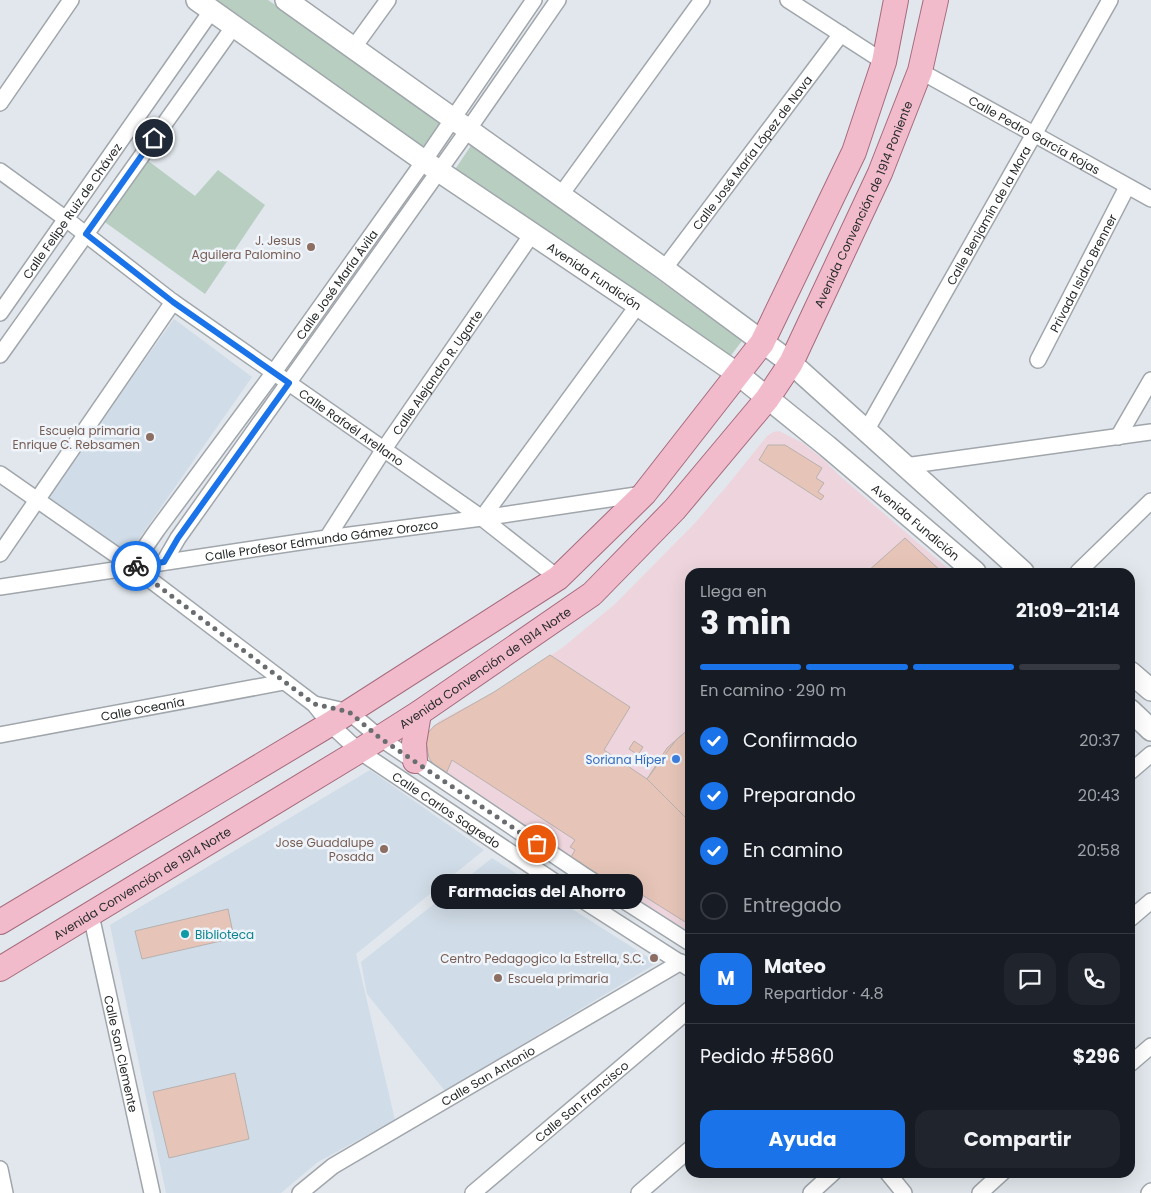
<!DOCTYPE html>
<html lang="es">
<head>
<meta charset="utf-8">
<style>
	:root { --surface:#171b24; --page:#20242c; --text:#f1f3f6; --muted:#9ea1a6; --line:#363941; --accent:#1a73e8 }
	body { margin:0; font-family:Poppins,sans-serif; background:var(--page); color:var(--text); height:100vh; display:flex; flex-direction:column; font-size:19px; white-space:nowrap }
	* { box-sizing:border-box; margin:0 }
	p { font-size:16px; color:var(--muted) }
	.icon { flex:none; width:28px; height:28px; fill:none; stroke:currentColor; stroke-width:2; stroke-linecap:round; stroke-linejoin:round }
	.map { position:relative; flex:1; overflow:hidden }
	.details { position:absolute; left:685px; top:568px; width:450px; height:610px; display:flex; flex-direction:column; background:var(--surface); border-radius:15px; box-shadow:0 5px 20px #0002 }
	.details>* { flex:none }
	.pin { position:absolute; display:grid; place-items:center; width:42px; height:42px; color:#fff; margin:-21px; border:2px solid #fff; border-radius:50%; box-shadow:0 1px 5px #0007 }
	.courier { position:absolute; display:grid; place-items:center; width:50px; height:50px; margin:-25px; border:4px solid #1a73e8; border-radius:50%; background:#fff; color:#222; box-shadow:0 1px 6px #0007 }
	.bubble { position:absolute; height:35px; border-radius:15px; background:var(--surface); box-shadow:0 5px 20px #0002; font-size:16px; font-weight:700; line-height:35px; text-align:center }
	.head em { font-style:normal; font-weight:700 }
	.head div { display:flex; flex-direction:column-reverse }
	.head { display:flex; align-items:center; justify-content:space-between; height:85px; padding:0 15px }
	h1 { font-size:32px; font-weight:700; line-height:38px }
	.bar { display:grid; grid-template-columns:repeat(4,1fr); gap:8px 5px; align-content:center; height:60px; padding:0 15px }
	.bar i { height:6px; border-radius:4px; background:var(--line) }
	.bar .selected { background:var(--accent) }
	.bar p { grid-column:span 4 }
	.line { display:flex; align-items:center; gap:12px; padding:0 15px; border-top:1px solid var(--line) }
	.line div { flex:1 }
	.round { display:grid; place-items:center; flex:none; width:52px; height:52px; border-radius:15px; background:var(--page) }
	ol { padding:0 15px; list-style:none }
	li { display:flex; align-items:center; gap:15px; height:55px }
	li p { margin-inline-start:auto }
	li .icon { padding:5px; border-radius:50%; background:var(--accent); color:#fff; stroke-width:4 }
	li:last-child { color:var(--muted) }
	li i { width:28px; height:28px; border:2px solid var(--line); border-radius:50% }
	.cta { display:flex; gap:10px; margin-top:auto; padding:10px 15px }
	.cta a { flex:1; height:58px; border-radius:15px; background:var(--accent); color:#fff; font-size:20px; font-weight:700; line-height:58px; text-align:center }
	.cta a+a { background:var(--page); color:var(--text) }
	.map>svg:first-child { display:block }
	.commercial { fill:#eed5dd }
	.built { fill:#d0dce7 }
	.green { fill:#b7cec1 }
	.building { fill:#e6c5b8; stroke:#b8b1ae }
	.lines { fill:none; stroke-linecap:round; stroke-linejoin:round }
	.street-casing { stroke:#a0a6ab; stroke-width:18 }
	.secondary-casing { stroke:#a0a6ab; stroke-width:24 }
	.primary-casing { stroke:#a66b7d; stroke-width:26 }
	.street { stroke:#fff; stroke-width:15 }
	.secondary { stroke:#fff; stroke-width:21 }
	.primary { stroke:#f2bbcb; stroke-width:24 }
	.done { stroke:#696d6f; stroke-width:5; stroke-dasharray:0 9 }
	.route { stroke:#1a73e8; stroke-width:6 }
	.education-dot { fill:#8d6e63; stroke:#eef4fa; stroke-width:2 }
	.shop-dot { fill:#3f7fe0; stroke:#eef4fa; stroke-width:2 }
	.culture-dot { fill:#0f9aa8; stroke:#eef4fa; stroke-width:2 }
	.labels { text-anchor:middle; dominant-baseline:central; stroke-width:5; stroke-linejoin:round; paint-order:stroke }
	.street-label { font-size:12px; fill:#282b2c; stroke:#eef4fa }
	.education-label { font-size:12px; fill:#785e54; stroke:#eef4fa; text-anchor:end }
	.shop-label { font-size:12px; fill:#366cbe; stroke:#eef4fa; text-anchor:end }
	.culture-label { font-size:12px; fill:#0d838f; stroke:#eef4fa; text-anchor:start }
</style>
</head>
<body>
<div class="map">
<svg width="1151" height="1193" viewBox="0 0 1151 1193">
	<rect width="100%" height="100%" fill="#e1e7ec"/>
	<polygon class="commercial" points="779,431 803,443 824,460 840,476 952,572 690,572 690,932 571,857 440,771 434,765 429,758 426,750 427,734 439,721 494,692 562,648 615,604 694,524 726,487 767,436 773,432"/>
	<g class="built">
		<polygon points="174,319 252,377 129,553 47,496"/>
		<polygon points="370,770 484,850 356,954 395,1120 318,1162 281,1193 166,1193 110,925"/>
		<polygon points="492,858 657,963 445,1091 367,994 361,962"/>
	</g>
	<g class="green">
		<polygon points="217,0 268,0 441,121 423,147"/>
		<polygon points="472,144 742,341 725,363 454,171"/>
		<polygon points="147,160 195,196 218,170 265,205 205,294 102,220"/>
	</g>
	<g class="building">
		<polygon points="768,445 785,445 822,468 816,478 824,483 818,492 824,496 821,500 759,460"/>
		<polygon points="905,538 942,572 867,572"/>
		<polygon points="550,655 630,707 604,750 647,779 667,748 690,728 690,925 620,881 617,886 571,857 575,850 570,847 575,840 452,760 446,774 434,765 429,758 426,742 427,734 434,726 494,692"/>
		<polygon points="690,728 690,814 686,818 647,779 676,740"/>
		<polygon points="634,741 643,747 638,755 629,749"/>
		<polygon points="228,909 234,938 142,959 135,931"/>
		<polygon points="235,1073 249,1139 169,1158 153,1092"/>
	</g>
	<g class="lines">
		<defs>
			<g id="street">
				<polyline points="788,0 884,62"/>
				<polyline points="354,47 388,0"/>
				<path id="s1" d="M920 71 1151 199"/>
				<polyline points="0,103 71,0"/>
				<path id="s2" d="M0 171 66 219 173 302 482 518 558 578"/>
				<polyline points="560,196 702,0"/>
				<path id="s3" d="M664 269 841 34"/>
				<path id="s4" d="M0 313 212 10"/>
				<polyline points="0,355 234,26"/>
				<path id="s5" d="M1038 360 1127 187"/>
				<path id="s6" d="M866 431 1110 0"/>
				<polyline points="1118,437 1151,380"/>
				<polyline points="905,466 1151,432"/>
				<path id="s7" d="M0 474 132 566 314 704 330 724 359 751 570 892 690 969"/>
				<polyline points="482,518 638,305"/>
				<path id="s8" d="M327 538 384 449 532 234"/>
				<polyline points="0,554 173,302"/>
				<polyline points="164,562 178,538 468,130 558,0"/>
				<path id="s9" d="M132 566 157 530 274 372 424 161 534 0"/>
				<polyline points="1078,572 1151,501"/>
				<path id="s10" d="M0 587 327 538 482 518 643 494"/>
				<polyline points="314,704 349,712 380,738 582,874 690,943"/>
				<path id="s11" d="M0 735 284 682"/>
				<polyline points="1130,772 1151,754"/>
				<path id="s12" d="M91 915 152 1193"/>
				<polyline points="1130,919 1151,901"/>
				<polyline points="1130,1064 1151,1046"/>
				<polyline points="0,1169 5,1193"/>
				<polyline points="887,1172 904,1193"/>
				<path id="s13" d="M300 1193 333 1166 681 962"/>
				<path id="s14" d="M473 1193 690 1009"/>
				<polyline points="639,1193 690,1149"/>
				<polyline points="811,1193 834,1172"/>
				<polyline points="980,1193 1003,1172"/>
				<polyline points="1149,1193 1151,1191"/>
			</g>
			<g id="secondary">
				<path id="s15" d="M197 0 424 161 638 305 739 375 827 446 975 572"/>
				<polyline points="286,0 664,269 791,363 1023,572"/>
				<polyline points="1130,672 1151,690"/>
				<polyline points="1130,710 1151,730"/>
			</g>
			<g id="primary">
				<polyline points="415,761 414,743 419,713"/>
				<polyline points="0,922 330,724 558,578 644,494 762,343 854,152 884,62 896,0"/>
				<path id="s16" d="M0 969 359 751 419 713 592 594 675 509 767 399 791 363 880 173 920 71 936 0"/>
			</g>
		</defs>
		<use href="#street" class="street-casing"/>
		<use href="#secondary" class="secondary-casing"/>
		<use href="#primary" class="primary-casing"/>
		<use href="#street" class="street"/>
		<use href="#secondary" class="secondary"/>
		<use href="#primary" class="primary"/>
	</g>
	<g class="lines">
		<polyline class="done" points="136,566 132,566 314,704 349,712 380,738 537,844"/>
		<polyline class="route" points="136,566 164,562 178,538 289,383 173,302 86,234 154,138"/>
	</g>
	<g class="education-dot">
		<circle cx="311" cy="247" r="5"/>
		<circle cx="150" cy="437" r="5"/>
		<circle cx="384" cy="849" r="5"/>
		<circle cx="654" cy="958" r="5"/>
		<circle cx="498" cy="978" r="5"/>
	</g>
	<circle class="shop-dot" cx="676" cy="759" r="5"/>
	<circle class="culture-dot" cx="185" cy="934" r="5"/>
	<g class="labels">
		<g class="street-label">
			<text stroke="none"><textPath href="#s1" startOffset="131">Calle Pedro García Rojas</textPath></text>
			<text stroke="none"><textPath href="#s3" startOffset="146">Calle José María López de Nava</textPath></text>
			<text stroke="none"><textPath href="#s16" startOffset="1181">Avenida Convención de 1914 Poniente</textPath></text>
			<text stroke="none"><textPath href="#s4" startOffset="125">Calle Felipe Ruiz de Chávez</textPath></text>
			<text stroke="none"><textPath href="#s6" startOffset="248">Calle Benjamín de la Mora</textPath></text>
			<text stroke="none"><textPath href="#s5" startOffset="98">Privada Isidro Brenner</textPath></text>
			<text stroke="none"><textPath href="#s15" startOffset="484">Avenida Fundición</textPath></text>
			<text stroke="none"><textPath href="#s9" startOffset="348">Calle José María Ávila</textPath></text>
			<text stroke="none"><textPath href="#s8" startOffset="199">Calle Alejandro R. Ugarte</textPath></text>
			<text stroke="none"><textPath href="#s2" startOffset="435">Calle Rafaél Arellano</textPath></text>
			<text stroke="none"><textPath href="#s15" startOffset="889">Avenida Fundición</textPath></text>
			<text stroke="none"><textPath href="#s10" startOffset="325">Calle Profesor Edmundo Gámez Orozco</textPath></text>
			<text stroke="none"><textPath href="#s16" startOffset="571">Avenida Convención de 1914 Norte</textPath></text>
			<text stroke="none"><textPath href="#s11" startOffset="145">Calle Oceanía</textPath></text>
			<text stroke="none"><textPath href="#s7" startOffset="560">Calle Carlos Sagredo</textPath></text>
			<text stroke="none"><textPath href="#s16" startOffset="166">Avenida Convención de 1914 Norte</textPath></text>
			<text stroke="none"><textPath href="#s12" startOffset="142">Calle San Clemente</textPath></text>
			<text stroke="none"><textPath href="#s13" startOffset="222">Calle San Antonio</textPath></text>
			<text stroke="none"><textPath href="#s14" startOffset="142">Calle San Francisco</textPath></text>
		</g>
		<g class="education-label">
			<text x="301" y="240">J. Jesus<tspan x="301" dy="14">Aguilera Palomino</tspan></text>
			<text x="140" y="430">Escuela primaria<tspan x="140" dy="14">Enrique C. Rebsamen</tspan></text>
			<text x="374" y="842">Jose Guadalupe<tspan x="374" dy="14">Posada</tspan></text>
			<text x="644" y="958">Centro Pedagogico la Estrella, S.C.</text>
			<text x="508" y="978" text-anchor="start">Escuela primaria</text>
		</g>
		<g class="shop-label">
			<text x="666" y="759">Soriana Híper</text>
		</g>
		<g class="culture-label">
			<text x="195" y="934">Biblioteca</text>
		</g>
	</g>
</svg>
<div class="pin" style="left:537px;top:844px;background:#ea580c"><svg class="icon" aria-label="bag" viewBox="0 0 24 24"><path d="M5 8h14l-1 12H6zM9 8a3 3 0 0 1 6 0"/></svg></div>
<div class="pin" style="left:154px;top:138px;background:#1f2937"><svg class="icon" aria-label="home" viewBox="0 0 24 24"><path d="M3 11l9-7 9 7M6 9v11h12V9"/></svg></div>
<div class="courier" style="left:136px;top:566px"><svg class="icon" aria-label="bike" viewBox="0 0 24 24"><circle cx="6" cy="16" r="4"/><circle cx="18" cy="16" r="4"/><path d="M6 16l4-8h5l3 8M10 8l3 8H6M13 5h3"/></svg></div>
<div class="bubble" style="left:431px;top:874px;width:212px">Farmacias del Ahorro</div>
<section class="details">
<div class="head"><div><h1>3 min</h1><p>Llega en</p></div><em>21:09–21:14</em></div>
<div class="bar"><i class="selected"></i><i class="selected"></i><i class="selected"></i><i></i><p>En camino · 290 m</p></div>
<ol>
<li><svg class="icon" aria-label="check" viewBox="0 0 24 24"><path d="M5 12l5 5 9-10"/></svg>Confirmado<p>20:37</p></li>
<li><svg class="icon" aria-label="check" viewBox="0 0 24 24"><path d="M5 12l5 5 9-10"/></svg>Preparando<p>20:43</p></li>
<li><svg class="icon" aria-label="check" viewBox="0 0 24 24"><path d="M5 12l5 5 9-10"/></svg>En camino<p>20:58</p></li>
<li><i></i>Entregado</li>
</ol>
<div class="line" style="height:90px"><b class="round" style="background:var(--accent);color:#fff">M</b><div><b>Mateo</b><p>Repartidor · 4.8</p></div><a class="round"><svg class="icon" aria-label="chat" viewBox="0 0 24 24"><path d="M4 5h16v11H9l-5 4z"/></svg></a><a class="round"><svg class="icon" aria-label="phone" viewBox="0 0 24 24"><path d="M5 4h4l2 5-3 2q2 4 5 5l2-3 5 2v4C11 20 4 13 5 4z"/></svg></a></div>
<div class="line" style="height:65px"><div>Pedido #5860</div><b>$296</b></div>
<div class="cta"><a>Ayuda</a><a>Compartir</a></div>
</section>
</div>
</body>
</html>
